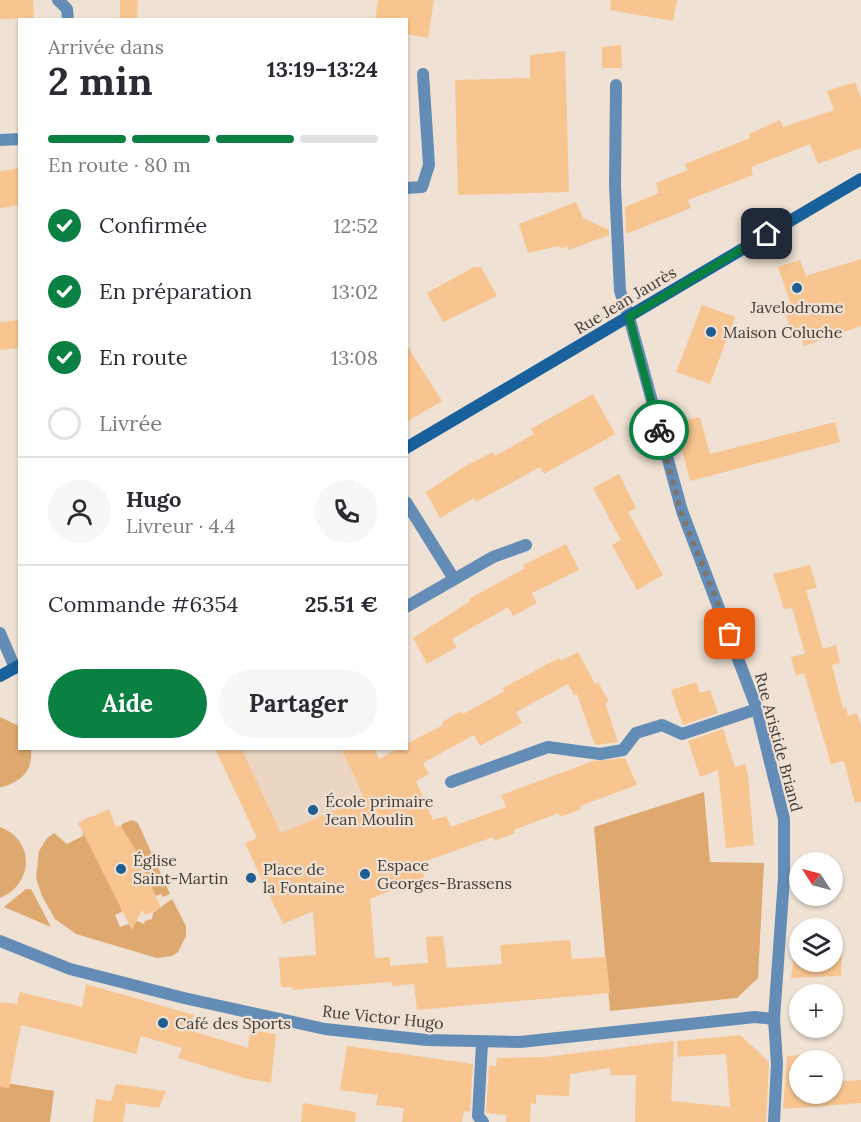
<!DOCTYPE html>
<html lang="fr">
<head>
<meta charset="utf-8">
<style>
	:root { --surface:#fff; --page:#f7f7f7; --text:#2b2b33; --muted:#7c7c81; --line:#e1e1e2; --accent:#0b8043 }
	body { margin:0; font-family:Lora,serif; background:var(--page); color:var(--text); height:100vh; display:flex; flex-direction:column; font-size:22px; white-space:nowrap }
	* { box-sizing:border-box; margin:0 }
	p { font-size:20px; color:var(--muted) }
	.icon { flex:none; width:33px; height:33px; fill:none; stroke:currentColor; stroke-width:2; stroke-linecap:round; stroke-linejoin:round }
	.map { position:relative; flex:1; overflow:hidden }
	.side { position:absolute; left:18px; top:18px; width:390px; height:732px; display:flex; flex-direction:column; background:var(--surface); border-radius:0px; box-shadow:0 2px 4px #0004 }
	.side>* { flex:none }
	.needle { width:39px; rotate:306deg }
	.fabs { position:absolute; left:789px; top:852px; display:grid; gap:12px }
	.fabs a { display:grid; place-items:center; width:54px; height:54px; border-radius:50%; background:var(--surface); box-shadow:0 2px 4px #0004; font-size:30px }
	.pin { position:absolute; display:grid; place-items:center; width:51px; height:51px; color:#fff; margin:-26px; border-radius:12px; box-shadow:0 3px 9px #0006 }
	.courier { position:absolute; display:grid; place-items:center; width:60px; height:60px; margin:-30px; border:4px solid #0b8043; border-radius:50%; background:#fff; color:#222; box-shadow:0 2px 8px #0007 }
	.summary em { font-style:normal; font-weight:700 }
	.summary div { display:flex; flex-direction:column-reverse }
	.summary { display:flex; align-items:center; justify-content:space-between; height:102px; padding:0 30px }
	h1 { font-size:39px; font-weight:700; line-height:45px }
	.bar { display:grid; grid-template-columns:repeat(4,1fr); gap:9px 6px; align-content:center; height:72px; padding:0 30px }
	.bar i { height:8px; border-radius:4px; background:var(--line) }
	.bar .current { background:var(--accent) }
	.bar p { grid-column:span 4 }
	.line { display:flex; align-items:center; gap:15px; padding:0 30px; border-top:2px solid var(--line) }
	.line div { flex:1 }
	.round { display:grid; place-items:center; flex:none; width:63px; height:63px; border-radius:32px; background:var(--page) }
	ol { padding:0 30px; list-style:none }
	li { display:flex; align-items:center; gap:18px; height:66px }
	li p { margin-inline-start:auto }
	li .icon { padding:6px; border-radius:50%; background:var(--accent); color:#fff; stroke-width:4 }
	li:last-child { color:var(--muted) }
	li i { width:33px; height:33px; border:3px solid var(--line); border-radius:50% }
	.action { display:flex; gap:12px; margin-top:auto; padding:12px 30px }
	.action a { flex:1; height:69px; border-radius:36px; background:var(--accent); color:#fff; font-size:24px; font-weight:700; line-height:69px; text-align:center }
	.action a+a { background:var(--page); color:var(--text) }
	.map>svg:first-child { display:block }
	.built { fill:#ead6c3 }
	.green { fill:#dfa86e }
	.building { fill:#f8c590 }
	.lines { fill:none; stroke-linecap:round; stroke-linejoin:round }
	.service { stroke:#638db6; stroke-width:12 }
	.minor { stroke:#638db6; stroke-width:12 }
	.secondary { stroke:#18619c; stroke-width:12 }
	.done { stroke:#7e756d; stroke-width:6; stroke-dasharray:0 10.8 }
	.route { stroke:#0b8043; stroke-width:8 }
	.poi-dot { fill:#1e5e94; stroke:#efe1d3; stroke-width:2 }
	.labels { text-anchor:middle; dominant-baseline:central; stroke-width:4.5; stroke-linejoin:round; paint-order:stroke }
	.street-label { font-size:16px; fill:#413b36; stroke:#efe1d3 }
	.poi-label { font-size:16px; fill:#413b36; stroke:#efe1d3; text-anchor:start }
</style>
</head>
<body>
<div class="map">
<svg width="861" height="1122" viewBox="0 0 861 1122">
	<rect width="100%" height="100%" fill="#efe1d3"/>
	<polygon class="built" points="215,749 365,749 382,786 317,851 260,877 245,843 257,838"/>
	<g class="green">
		<path d="M0 717 19 726 20 748 31 749C33 771 22 781 2 787H0Z"/>
		<polygon points="704,792 710,862 764,863 758,978 737,998 610,1011 594,827"/>
		<polygon points="90,817 114,894 118,897 122,912 115,915 120,927 137,921 144,924 145,921 152,919 153,913 172,899 186,926 186,936 178,952 172,956 157,958 76,934 55,919 42,896 36,878 39,851 47,838 54,833 67,844 83,836 82,821"/>
		<polygon points="132,820 138,823 170,894 163,897 161,894 156,896 121,828 122,824"/>
		<path d="M0 827C35 840 34 884 0 898Z"/>
		<polygon points="26,889 31,889 51,927 4,907"/>
		<polygon points="0,1082 54,1091 50,1122 0,1122"/>
	</g>
	<g class="building">
		<polygon points="0,0 33,0 34,18 0,19"/>
		<polygon points="120,0 138,0 137,20 120,20"/>
		<polygon points="378,0 434,0 428,38 406,34 406,20 375,20"/>
		<polygon points="611,0 677,0 673,21 610,10"/>
		<polygon points="621,45 622,68 602,68 602,47"/>
		<polygon points="565,51 569,192 458,195 455,80 530,78 530,55"/>
		<polygon points="855,82 861,98 861,148 818,164 810,144 751,167 753,175 688,200 691,208 626,234 625,207 659,193 656,183 688,170 685,164 750,138 749,134 780,120 783,127 834,110 827,91"/>
		<polygon points="20,168 20,205 0,208 0,171"/>
		<polygon points="576,202 583,218 609,230 609,235 569,250 567,246 560,249 559,246 528,253 519,224"/>
		<polygon points="861,259 861,326 804,346 798,328 791,330 784,310 792,308 778,267 800,260 806,276"/>
		<polygon points="474,267 481,267 497,296 443,322 427,293"/>
		<polygon points="702,305 735,317 710,384 676,372"/>
		<polygon points="20,320 20,348 0,350 0,322"/>
		<polygon points="406,344 442,401 406,422"/>
		<polygon points="593,394 615,434 544,474 540,467 476,502 474,498 440,518 426,492 467,465 493,452 495,456 534,434 531,429"/>
		<polygon points="700,417 710,454 835,422 840,442 690,481 675,423"/>
		<polygon points="619,474 636,508 628,512 663,575 637,590 612,545 621,540 593,488"/>
		<polygon points="566,544 579,570 532,593 537,603 513,616 508,607 452,639 457,647 427,664 413,638 470,601 469,599 525,568 523,565"/>
		<polygon points="810,565 817,588 806,590 823,649 836,645 840,663 832,665 843,708 846,707 848,716 857,713 861,725 861,802 855,803 844,761 831,764 804,673 796,676 791,657 805,654 792,608 784,609 773,574"/>
		<polygon points="578,652 595,684 598,682 609,702 605,703 618,742 595,745 577,694 574,695 568,684 516,712 522,723 480,746 474,735 423,763 429,774 416,781 433,820 446,816 451,827 506,807 501,795 593,761 625,758 637,785 580,806 581,809 560,817 559,813 514,830 515,833 494,841 493,837 418,864 425,877 370,899 375,958 390,957 390,966 428,963 426,937 443,936 447,968 502,964 500,945 570,940 572,959 606,957 610,993 417,1010 414,984 392,986 391,980 391,982 293,990 292,987 281,987 279,958 316,955 313,911 283,924 245,843 257,838 215,748 241,748 281,833 339,809 338,806 363,795 341,748 374,748 379,759 399,748 406,748 406,744 443,725 442,722 461,711 463,714 505,691 503,688 559,658 561,661"/>
		<polygon points="696,682 700,693 710,690 718,713 683,725 671,690"/>
		<polygon points="723,729 735,767 745,764 748,775 754,845 726,848 718,770 700,777 688,741"/>
		<polygon points="109,809 116,827 120,825 135,849 161,908 146,915 142,910 132,930 78,823"/>
		<polygon points="795,950 800,950 800,962 832,962 832,950 842,950 841,976 791,978"/>
		<polygon points="86,984 194,1015 189,1030 248,1048 250,1030 276,1034 271,1083 244,1078 178,1058 182,1048 141,1036 136,1054 21,1025 9,1088 0,1087 0,1002 17,1004 20,992 82,1007"/>
		<polygon points="740,1035 769,1062 766,1122 635,1122 636,1075 610,1075 610,1068 570,1074 569,1096 536,1095 536,1104 531,1103 530,1122 506,1122 506,1115 486,1113 489,1066 496,1066 497,1058 546,1057 674,1041 671,1101 730,1107 726,1054 678,1057 677,1041"/>
		<polygon points="347,1046 473,1064 470,1112 464,1111 462,1122 402,1122 404,1108 376,1105 378,1095 340,1090"/>
		<polygon points="812,1054 812,1060 800,1060 800,1094 832,1094 832,1082 861,1080 861,1103 783,1109 787,1056"/>
		<polygon points="116,1084 166,1091 159,1108 126,1103 123,1122 93,1122 96,1099 111,1101"/>
		<polygon points="303,1103 356,1112 355,1122 301,1122"/>
	</g>
	<g class="lines">
		<g class="service">
			<polyline points="616,85 615,185 620,291 629,317"/>
			<polyline points="0,140 20,139"/>
			<polyline points="406,188 422,187 429,165 423,74"/>
			<polyline points="406,502 454,579"/>
			<polyline points="406,607 493,557 526,545"/>
			<polyline points="0,633 15,668"/>
			<polyline points="451,782 548,747 600,754 623,750 636,733 662,725 682,734 757,709"/>
			<polyline points="482,1043 478,1116 483,1122"/>
		</g>
		<g class="minor">
			<polyline points="58,0 67,9 68,20"/>
			<polyline points="629,317 682,511 757,709 784,819 784,878 774,1019 777,1064 774,1122"/>
			<polyline points="0,941 70,969 184,998 325,1029 427,1040 520,1042 755,1017 774,1019"/>
		</g>
		<g class="secondary">
			<polyline points="406,448 861,179"/>
			<polyline points="0,676 20,665"/>
		</g>
	</g>
	<g class="lines">
		<polyline class="done" points="659,430 681,512 730,634"/>
		<polyline class="route" points="659,430 629,317 767,234"/>
	</g>
	<g class="poi-dot">
		<circle cx="797" cy="288" r="6"/>
		<circle cx="711" cy="332" r="6"/>
		<circle cx="313" cy="810" r="6"/>
		<circle cx="121" cy="869" r="6"/>
		<circle cx="365" cy="874" r="6"/>
		<circle cx="251" cy="878" r="6"/>
		<circle cx="163" cy="1023" r="6"/>
	</g>
	<g class="labels">
		<g class="street-label">
			<text transform="translate(625 300) rotate(-31)">Rue Jean Jaurès</text>
			<text transform="translate(779 742) rotate(75)">Rue Aristide Briand</text>
			<text transform="translate(383 1017) rotate(6)">Rue Victor Hugo</text>
		</g>
		<g class="poi-label">
			<text x="797" y="307" text-anchor="middle">Javelodrome</text>
			<text x="723" y="332">Maison Coluche</text>
			<text x="325" y="801">École primaire<tspan x="325" dy="18">Jean Moulin</tspan></text>
			<text x="133" y="860">Église<tspan x="133" dy="18">Saint-Martin</tspan></text>
			<text x="377" y="865">Espace<tspan x="377" dy="18">Georges-Brassens</tspan></text>
			<text x="263" y="869">Place de<tspan x="263" dy="18">la Fontaine</tspan></text>
			<text x="175" y="1023">Café des Sports</text>
		</g>
	</g>
</svg>
<div class="fabs">
<a><svg class="needle" viewBox="-14 -14 28 28"><path d="M0-13l5 13h-10z" fill="#e53935"/><path d="M0 13l5-13h-10z" fill="#7c7c81"/></svg></a>
<a><svg class="icon" aria-label="layers" viewBox="0 0 24 24"><path d="M12 4l9 5-9 5-9-5zM3 14l9 5 9-5"/></svg></a>
<a>+</a>
<a>−</a>
</div>
<div class="pin" style="left:730px;top:634px;background:#ea580c"><svg class="icon" aria-label="bag" viewBox="0 0 24 24"><path d="M5 8h14l-1 12H6zM9 8a3 3 0 0 1 6 0"/></svg></div>
<div class="pin" style="left:767px;top:234px;background:#1f2937"><svg class="icon" aria-label="home" viewBox="0 0 24 24"><path d="M3 11l9-7 9 7M6 9v11h12V9"/></svg></div>
<div class="courier" style="left:659px;top:430px"><svg class="icon" aria-label="bike" viewBox="0 0 24 24"><circle cx="6" cy="16" r="4"/><circle cx="18" cy="16" r="4"/><path d="M6 16l4-8h5l3 8M10 8l3 8H6M13 5h3"/></svg></div>
<section class="side">
<div class="summary"><div><h1>2 min</h1><p>Arrivée dans</p></div><em>13:19–13:24</em></div>
<div class="bar"><i class="current"></i><i class="current"></i><i class="current"></i><i></i><p>En route · 80 m</p></div>
<ol>
<li><svg class="icon" aria-label="check" viewBox="0 0 24 24"><path d="M5 12l5 5 9-10"/></svg>Confirmée<p>12:52</p></li>
<li><svg class="icon" aria-label="check" viewBox="0 0 24 24"><path d="M5 12l5 5 9-10"/></svg>En préparation<p>13:02</p></li>
<li><svg class="icon" aria-label="check" viewBox="0 0 24 24"><path d="M5 12l5 5 9-10"/></svg>En route<p>13:08</p></li>
<li><i></i>Livrée</li>
</ol>
<div class="line" style="height:108px"><a class="round"><svg class="icon" aria-label="person" viewBox="0 0 24 24"><circle cx="12" cy="8" r="4"/><path d="M4 21q1-7 8-7t8 7"/></svg></a><div><b>Hugo</b><p>Livreur · 4.4</p></div><a class="round"><svg class="icon" aria-label="phone" viewBox="0 0 24 24"><path d="M5 4h4l2 5-3 2q2 4 5 5l2-3 5 2v4C11 20 4 13 5 4z"/></svg></a></div>
<div class="line" style="height:78px"><div>Commande #6354</div><b>25.51 €</b></div>
<div class="action"><a>Aide</a><a>Partager</a></div>
</section>
</div>
</body>
</html>
